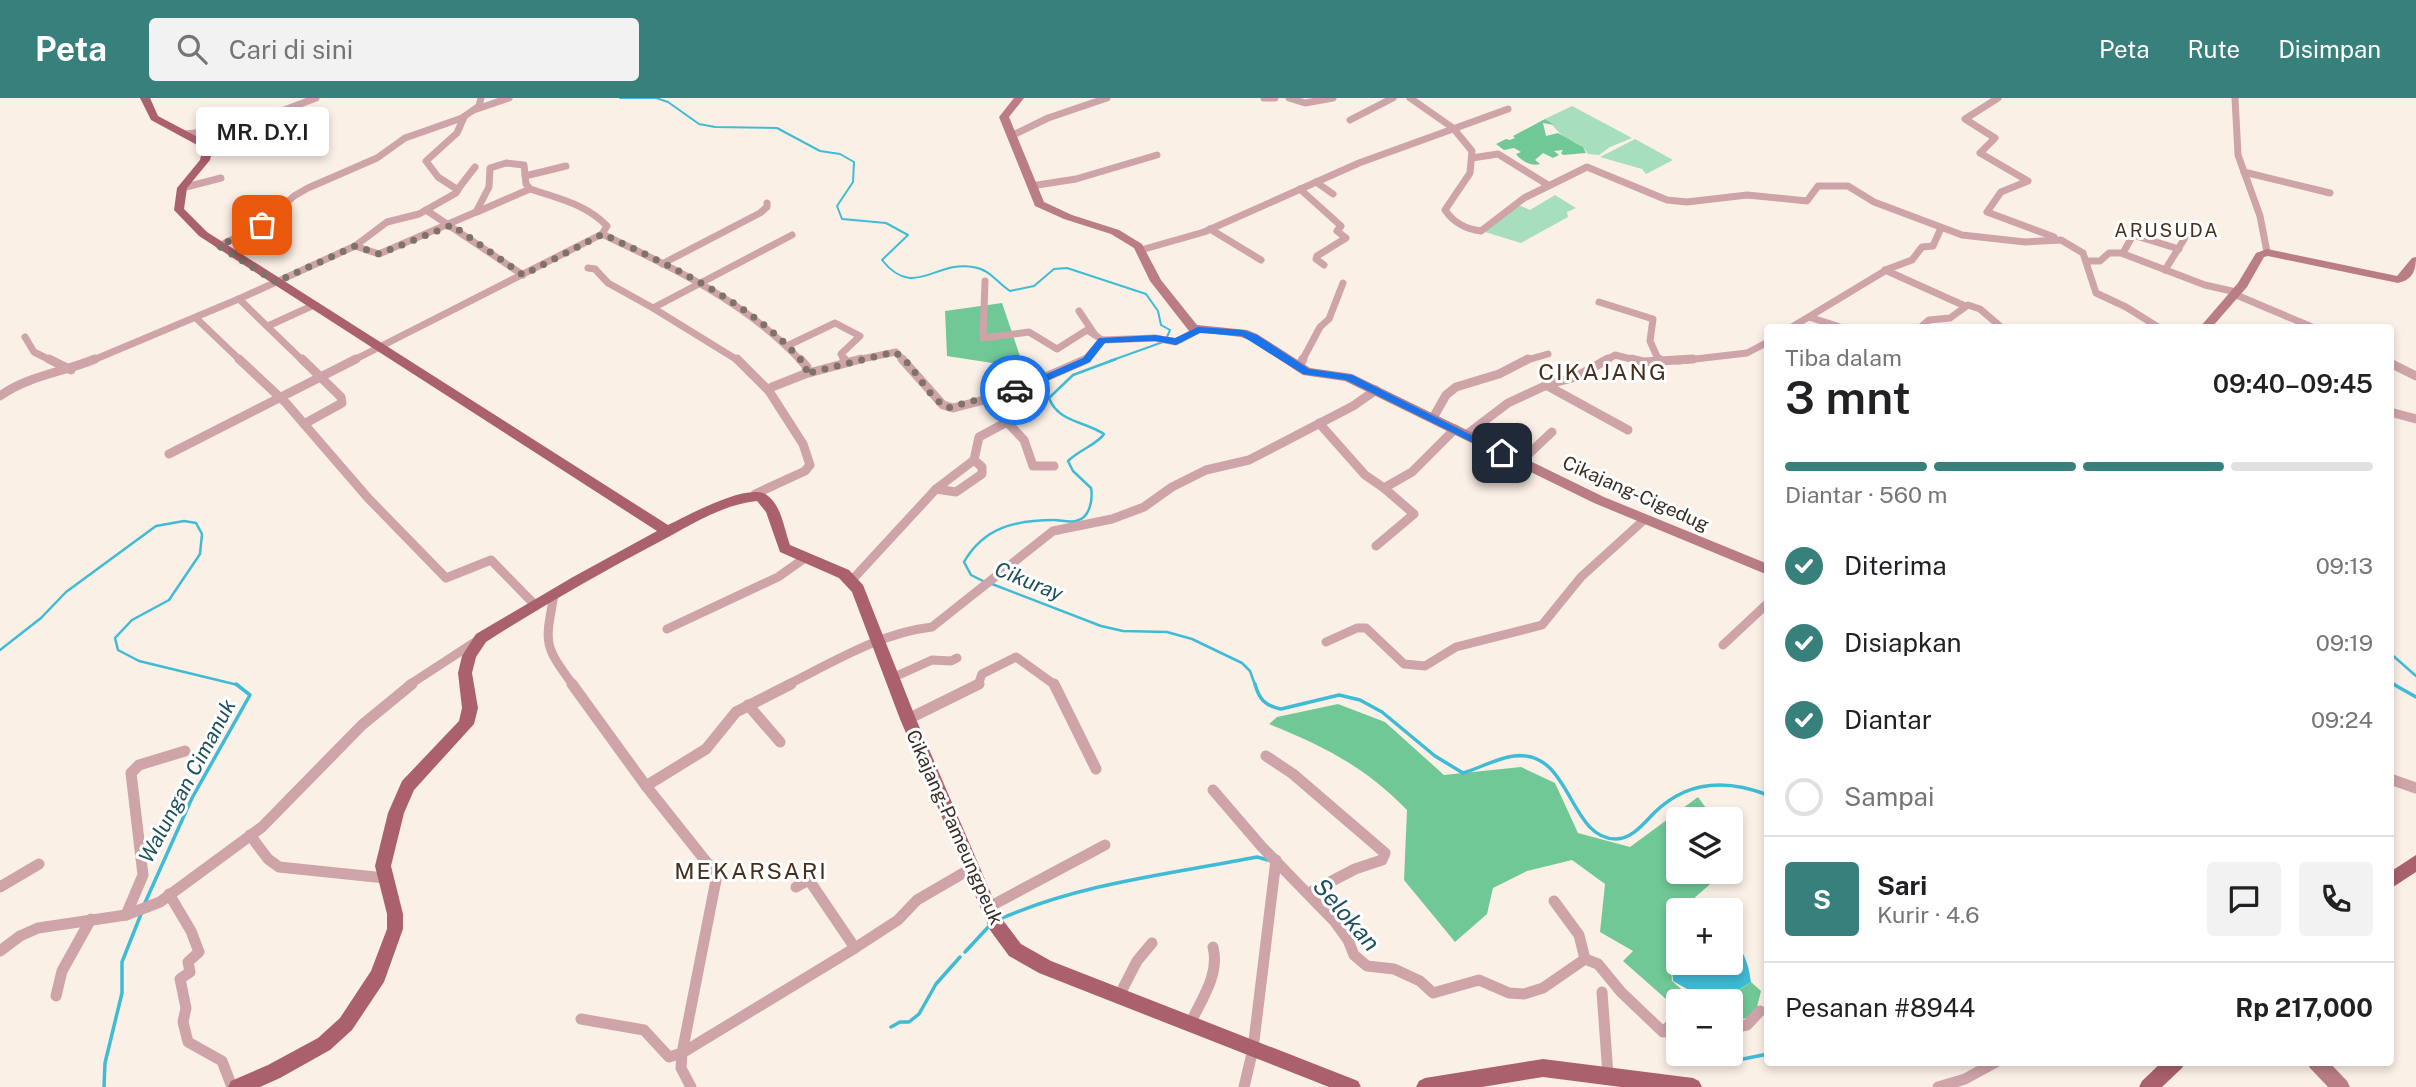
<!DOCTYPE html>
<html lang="id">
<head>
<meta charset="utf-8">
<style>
	:root { --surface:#fff; --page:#f2f2f2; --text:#202124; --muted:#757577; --line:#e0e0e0; --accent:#38807c }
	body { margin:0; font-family:"Public Sans",sans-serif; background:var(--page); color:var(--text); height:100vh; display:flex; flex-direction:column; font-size:26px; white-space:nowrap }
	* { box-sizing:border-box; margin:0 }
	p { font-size:23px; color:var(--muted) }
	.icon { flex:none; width:38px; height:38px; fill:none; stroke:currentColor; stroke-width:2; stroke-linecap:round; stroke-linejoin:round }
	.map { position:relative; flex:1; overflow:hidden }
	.details { position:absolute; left:1764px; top:226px; width:630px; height:742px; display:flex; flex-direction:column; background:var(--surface); border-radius:7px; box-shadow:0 4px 10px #0003 }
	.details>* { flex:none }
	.tools { position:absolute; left:1666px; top:709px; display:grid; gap:14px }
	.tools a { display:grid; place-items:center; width:77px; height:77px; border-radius:7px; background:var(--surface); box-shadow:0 4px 10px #0003; font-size:35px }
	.pin { position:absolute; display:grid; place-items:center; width:60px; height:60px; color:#fff; margin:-30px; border-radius:14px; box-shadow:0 4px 10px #0006 }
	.courier { position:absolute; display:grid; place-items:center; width:70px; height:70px; margin:-35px; border:5px solid #1a73e8; border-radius:50%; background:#fff; color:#222; box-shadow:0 2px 9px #0007 }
	.bubble { position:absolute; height:49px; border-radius:7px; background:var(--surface); box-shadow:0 4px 10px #0003; font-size:23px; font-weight:600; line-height:49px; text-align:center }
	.head em { font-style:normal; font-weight:600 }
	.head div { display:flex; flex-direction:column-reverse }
	.head { display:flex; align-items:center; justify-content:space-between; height:119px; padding:0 21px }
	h1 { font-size:46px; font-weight:600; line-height:52px }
	.bar { display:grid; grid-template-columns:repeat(4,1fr); gap:10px 7px; align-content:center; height:84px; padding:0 21px }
	.bar i { height:9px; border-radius:5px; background:var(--line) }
	.bar .selected { background:var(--accent) }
	.bar p { grid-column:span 4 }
	.line { display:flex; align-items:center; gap:18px; padding:0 21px; border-top:2px solid var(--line) }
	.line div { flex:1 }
	.round { display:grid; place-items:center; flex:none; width:74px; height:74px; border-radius:7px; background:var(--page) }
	ol { padding:0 21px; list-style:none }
	li { display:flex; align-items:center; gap:21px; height:77px }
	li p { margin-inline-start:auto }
	li .icon { padding:7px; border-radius:50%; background:var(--accent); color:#fff; stroke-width:4 }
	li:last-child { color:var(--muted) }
	li i { width:38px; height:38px; border:4px solid var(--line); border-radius:50% }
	header { display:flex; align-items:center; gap:42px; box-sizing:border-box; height:98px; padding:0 35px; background:var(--accent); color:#fff }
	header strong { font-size:33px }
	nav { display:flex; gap:38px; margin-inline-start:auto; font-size:24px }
	.search { width:490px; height:63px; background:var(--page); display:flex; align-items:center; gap:18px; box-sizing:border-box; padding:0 24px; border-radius:7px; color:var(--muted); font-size:26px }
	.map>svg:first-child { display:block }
	.green { fill:#a7debc }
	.forest { fill:#70c896 }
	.water { fill:#3fbbd6 }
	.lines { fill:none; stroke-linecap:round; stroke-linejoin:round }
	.stream-far2 { stroke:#3fbbd6; stroke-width:2 }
	.stream-far1 { stroke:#3fbbd6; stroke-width:2.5 }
	.stream { stroke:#3fbbd6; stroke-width:3.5 }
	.street-far2 { stroke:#cea4a9; stroke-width:7 }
	.street-far1 { stroke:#cea4a9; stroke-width:9 }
	.street { stroke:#cea4a9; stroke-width:11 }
	.secondary { fill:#ba7d86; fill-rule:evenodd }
	.primary { fill:#aa616d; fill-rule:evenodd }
	.route { fill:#1a73e8 }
	.done { stroke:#7e7369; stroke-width:7; stroke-dasharray:0 12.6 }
	.labels { text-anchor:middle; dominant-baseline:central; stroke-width:6; stroke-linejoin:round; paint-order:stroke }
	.far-quarter-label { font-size:19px; letter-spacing:2px; fill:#46301d; stroke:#fff }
	.street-label { font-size:19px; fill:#3a2f26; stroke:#fff }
	.water-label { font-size:21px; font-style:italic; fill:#1e515d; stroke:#fff }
	.quarter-label { font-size:23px; letter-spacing:2px; fill:#46301d; stroke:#fff }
	.near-water-label { font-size:24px; font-style:italic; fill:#1e515d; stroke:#fff }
</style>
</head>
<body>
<header>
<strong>Peta</strong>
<div class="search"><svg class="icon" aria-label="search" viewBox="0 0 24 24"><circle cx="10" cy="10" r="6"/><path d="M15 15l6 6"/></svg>Cari di sini</div>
<nav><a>Peta</a><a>Rute</a><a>Disimpan</a></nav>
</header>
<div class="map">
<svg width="2416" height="989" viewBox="0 0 2416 989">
	<rect width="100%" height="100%" fill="#fbf0e6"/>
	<g class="green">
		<path d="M1572 8 1632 40 1610 49 1599 57 1588 56C1582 44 1570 44 1561 36 1555 31 1553 26 1545 21Z"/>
		<polygon points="1635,41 1673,62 1646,76 1642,71 1600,59"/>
		<polygon points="1555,97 1576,110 1567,114 1568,119 1521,145 1485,134 1517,106 1530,112"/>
	</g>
	<g class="forest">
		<path d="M1545 21 1554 27 1543 25 1546 38 1558 35 1583 49 1586 55 1563 57 1561 55 1563 52 1554 53 1559 57 1553 60 1543 55 1535 62 1540 66C1531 69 1520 62 1516 56L1521 54 1514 50 1504 52 1496 46 1506 41 1510 42 1515 40 1513 38Z"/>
		<polygon points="1002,205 1024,270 947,258 945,213"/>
		<path d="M1338 606 1385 624 1444 677 1521 669 1555 685 1578 735 1630 749 1698 699 1714 721H1678V774H1724L1676 816 1678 850 1670 857 1672 883 1687 896 1680 894 1675 909 1623 863 1633 853 1600 834 1605 786 1572 762 1527 773 1493 790 1487 816 1455 844 1404 782 1407 712C1365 669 1324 648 1269 626L1277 619Z"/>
		<polygon points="1751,884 1761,893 1755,917 1731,925 1731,903 1707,903 1708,900 1726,900"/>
	</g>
	<path class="water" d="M1731 844C1745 851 1749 869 1751 884 1715 907 1710 904 1673 883L1671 859 1678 852V864H1731Z"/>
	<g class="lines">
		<g class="stream-far2">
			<path d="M620 0H656L668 4 699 26 715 29 777 30 820 53 840 56 854 64 853 84 837 108 842 121 886 125 908 137 882 162C914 202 935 162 973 169 990 171 997 185 1010 193L1034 188 1054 171 1067 170 1146 196 1158 213 1161 227 1170 232 1167 239"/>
			<polyline points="1110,263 1163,244"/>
		</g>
		<g class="stream-far1">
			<path d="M985 484 971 477 964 464C984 429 1016 422 1054 422 1061 422 1069 425 1076 423 1090 420 1093 402 1091 390L1073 373 1068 363C1079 352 1098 346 1104 336 1084 323 1058 324 1049 300L1073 277 1116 261"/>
			<polyline points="992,486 1101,528 1123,533 1167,534 1192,541 1242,565 1250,573 1255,587"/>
			<polyline points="0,552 41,520 66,494 156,428 184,423 196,425 202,436 200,456 169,502 132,522 115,540 118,552 139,563 238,587"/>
			<polyline points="2390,555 2416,578"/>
			<polyline points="2390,584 2396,587"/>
		</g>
		<g class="stream">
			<path d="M1255 586C1259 601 1265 608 1281 611L1339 597 1360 602 1382 614 1435 658 1463 675C1480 670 1497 660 1514 658 1572 651 1568 741 1616 741 1632 741 1644 725 1654 715 1687 682 1727 681 1768 697"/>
			<polyline points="2393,586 2416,599"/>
			<polyline points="144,807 192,700 250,597 236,586"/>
			<path d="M1000 821C1082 785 1170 776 1257 759L1268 762"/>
			<polyline points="965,854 991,826"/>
			<polyline points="891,929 900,924 909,924 919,916 936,886 960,859"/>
			<polyline points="1664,936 1678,947"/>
			<polyline points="1703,956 1743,961 1768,956"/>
			<polyline points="104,989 105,965 122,895 122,864 141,816"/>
		</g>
		<g class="street-far2">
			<polyline points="1264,0 1275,0"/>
			<polyline points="1289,0 1305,5 1333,0"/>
			<path d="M1410 0 1453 30 1472 53 1470 75 1445 112C1454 125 1465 131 1481 133L1524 100 1587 69 1667 102 1687 104 1747 97 1807 103 1818 88H1848L1874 104 1962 137 2025 144 2061 142 2083 155 2096 195 2126 209 2158 229"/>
			<polyline points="1998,0 1965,21 1995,40 1980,55 2028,83 2001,94 1987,114 2054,139"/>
			<polyline points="2235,0 2238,57 2260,118 2267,154"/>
			<polyline points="474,12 509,0"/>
			<polyline points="1350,22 1393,0"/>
			<polyline points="185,36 234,31 316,0"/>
			<polyline points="1011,38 1048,20 1107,0"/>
			<polyline points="1472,60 1498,56 1548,87"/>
			<polyline points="2244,74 2330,95"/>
			<polyline points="525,78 566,68"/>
			<polyline points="1316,84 1333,96"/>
			<polyline points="1031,88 1076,81 1157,57"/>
			<polyline points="182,90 221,80"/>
			<polyline points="458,91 475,69"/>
			<polyline points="1300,91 1341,128 1337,133 1346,140 1317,158 1316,161 1324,167"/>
			<polyline points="426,112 523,177"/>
			<polyline points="477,114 530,91"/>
			<polyline points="1210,131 1261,162"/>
			<polyline points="219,148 262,127 294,98 308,90 377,60 405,40 462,20 479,8 481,0"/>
			<path d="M355 148 379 156 476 114 489 89 490 70 506 65 524 67 526 86 530 91C557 100 586 106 607 128L602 136"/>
			<polyline points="1141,152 1204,134 1359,65 1508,11"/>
			<polyline points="2123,155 2133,137 2179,151"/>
			<polyline points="2087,163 2100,163 2109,155 2121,155 2205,187 2236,194"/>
			<polyline points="662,166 760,115 767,109 767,105"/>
			<polyline points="588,170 595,171 608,185 653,210"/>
			<polyline points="1885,172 1965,208"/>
			<polyline points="2165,172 2188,135"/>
			<polyline points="985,183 983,240 1029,234 1057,251 1087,232 1095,237"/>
			<polyline points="2234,196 2312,229"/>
			<polyline points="239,201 303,263"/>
			<polyline points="1599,204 1653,221 1650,243 1659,263"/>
			<polyline points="1079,213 1095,237 1102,242 1155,240 1176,244 1198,232"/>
			<polyline points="1809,219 1840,229"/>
			<polyline points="196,220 241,263"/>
			<polyline points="268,228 314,207"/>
			<polyline points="1792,229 1888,171 1912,162 1922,149 1933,148 1941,130"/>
			<polyline points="1921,229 1929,222 1950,220 1968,207 1980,211 2001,229"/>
			<polyline points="25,239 34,254 52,263"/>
			<polyline points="789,247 835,225 860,238 841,256 845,263"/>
			<polyline points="91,263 241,200 355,148 387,124 419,116 456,95 458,92 438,79 426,63 457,35 464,19"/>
			<path d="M352 263 602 136C674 170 746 204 801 263"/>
			<polyline points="739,263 653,210 792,137"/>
			<polyline points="852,263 896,254 904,263"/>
			<polyline points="1084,263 1102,242"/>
			<polyline points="1302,263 1320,229 1329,221 1343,185"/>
			<polyline points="1524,263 1548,256"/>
			<polyline points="1605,263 1615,257 1639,263"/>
			<polyline points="1678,263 1747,255 1768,244"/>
		</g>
		<g class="street-far1">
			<polyline points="49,261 71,272"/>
			<polyline points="239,261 286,305 368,400 446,480 491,462 536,508"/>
			<polyline points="302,261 341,299 342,305 304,326"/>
			<polyline points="737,261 769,293"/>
			<polyline points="844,261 846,264"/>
			<polyline points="1632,261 1644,264 1693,261"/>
			<polyline points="1659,261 1660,264"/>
			<polyline points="2390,265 2416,278"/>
			<polyline points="1299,269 1303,261"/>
			<polyline points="805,276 861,261"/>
			<polyline points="1546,287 1628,332"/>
			<path d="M0 298C27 278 64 274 95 261"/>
			<polyline points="994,307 1011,294 1087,261"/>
			<polyline points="2390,314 2416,321"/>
			<polyline points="1433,320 1446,297 1456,289 1499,276 1528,261"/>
			<polyline points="1007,324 1024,342 1033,368 1054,368"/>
			<polyline points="1319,325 1365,377 1384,390 1412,374 1455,331"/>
			<polyline points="1466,337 1508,305 1549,286 1576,279 1608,261"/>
			<polyline points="169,356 356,261"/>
			<polyline points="1520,364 1552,334"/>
			<polyline points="936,391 956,394 982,376 982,369 974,362"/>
			<polyline points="755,396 805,373 810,367 803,346 769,293 772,289 805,276 807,269 800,261"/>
			<polyline points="1376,448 1414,416 1384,390"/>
			<polyline points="852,482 936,391 974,362 979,339 1007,324 988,301 953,310 943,307 902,261"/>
			<path d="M554 497C545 546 543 546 573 587"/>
			<polyline points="667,531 778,479 805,460"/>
			<polyline points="1326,544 1357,530 1366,530 1404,566 1425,568 1456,549 1542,527 1581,479 1645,421"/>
			<polyline points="1723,547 1768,505"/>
			<polyline points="892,580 932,562 951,563 957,560"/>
			<polyline points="409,587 478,542"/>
			<path d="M787 587C833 564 880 535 932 529L1053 433 1112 421 1144 409 1172 389 1206 372 1249 362 1353 308 1376 292"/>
			<polyline points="978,587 982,576 1016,559 1055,587"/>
		</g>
		<g class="street">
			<polyline points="572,586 646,688 712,771 716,782 682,955 681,970 691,989"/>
			<polyline points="1054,586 1096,671"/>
			<polyline points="748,607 780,644"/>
			<polyline points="908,621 979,586"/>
			<polyline points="1266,658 1293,676 1385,755 1382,762 1355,771 1309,795"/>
			<polyline points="2390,681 2416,690"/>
			<polyline points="646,688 706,651 736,614 791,586"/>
			<polyline points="1213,692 1262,749 1335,824 1348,842 1354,857 1367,868 1394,871 1420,883 1433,895 1479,882 1509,895 1524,896 1543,890 1585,861 1598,866 1621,894 1663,934 1678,920"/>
			<polyline points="250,737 268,761 279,769 385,780"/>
			<polyline points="0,789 39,766"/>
			<polyline points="796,789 807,783 811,785 855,850"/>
			<polyline points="169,796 191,833 199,854 188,864 190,874 180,881 186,910 183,924 188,944 222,963 232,989"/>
			<polyline points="1554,803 1579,837 1585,861"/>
			<polyline points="989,809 1105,747"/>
			<polyline points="126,817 143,777 131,675 139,667 185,653"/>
			<polyline points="0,853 20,838 38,830 126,817 160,804 262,729 362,627 412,586"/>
			<polyline points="1602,894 1608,977"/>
			<polyline points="56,898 62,873 91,821"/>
			<polyline points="1119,898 1137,863 1152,845"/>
			<polyline points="581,921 644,932 669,959 682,955 855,850 898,822 917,802 972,770"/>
			<path d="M1190 926C1201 902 1220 877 1213 849"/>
			<polyline points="1731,930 1747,927 1760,913"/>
			<polyline points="1244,989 1253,951 1276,762"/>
			<polyline points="1938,989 1965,981 1996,964"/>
		</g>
		<g class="secondary">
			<polygon points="1014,0 1024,0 1009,19 1044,104 1072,117 1119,132 1142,146 1161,182 1197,227 1247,232 1257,236 1310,270 1352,276 1604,399 1768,466 1768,477 1594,405 1345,283 1303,277 1249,242 1241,239 1189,233 1150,183 1134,150 1111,136 1064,121 1035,108 999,19"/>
			<path d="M2267 151 2397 178 2412 160 2416 159C2416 173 2412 182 2398 185L2268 158 2264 159 2247 189 2212 229H2200L2238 185 2256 155Z"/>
			<polygon points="2307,964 2329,964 2347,983 2350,989 2328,989 2310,970"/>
		</g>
		<g class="primary">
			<path d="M140 0H150L158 18 207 44 212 53 210 62 187 90 184 111 207 134 668 427C687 418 751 382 768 398 782 409 784 431 790 447L849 472 863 487 916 621 1002 821 1021 846 1051 863 1358 983 1361 989H1329L1039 875 1009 858 990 832 900 621 852 494 839 480 780 454 766 414 757 403C723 406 689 428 659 444 600 475 542 508 486 544L476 559 472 575 478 610 474 626 414 692 404 715 391 768 403 816V831L384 884 352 932 330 952 280 980 260 989H228L231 983 268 967 318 940 340 920 371 873 387 831V816L375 768 388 715 402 683 459 623 462 610 458 575 462 558 476 536 573 479 657 433 199 138 174 112 177 90 200 62 202 53 199 48 151 22Z"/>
			<polygon points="2416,757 2416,774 2390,791 2390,774"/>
			<polygon points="1543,961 1693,980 1699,983 1702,989 1621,989 1543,979 1482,989 1416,989 1419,983 1425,980"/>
			<polygon points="2162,964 2185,964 2182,970 2162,989 2139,989 2142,983"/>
		</g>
	</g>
	<polygon class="route" points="1198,229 1243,232 1257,237 1309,271 1352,277 1507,355 1498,357 1346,282 1303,276 1242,238 1200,235 1176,247 1155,243 1105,245 1090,264 1019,295 1010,292 1083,260 1099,240 1155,237 1175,240"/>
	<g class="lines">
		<path class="done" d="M262 127 219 148 276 184 355 148 379 156 452 127 523 177 603 136C676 171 755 206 807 269L805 276 894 254C916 266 924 297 948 310L983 300 995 307 1015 292"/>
	</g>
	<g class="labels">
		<g class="far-quarter-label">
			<text x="2167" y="132">ARUSUDA</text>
		</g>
		<g class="street-label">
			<text transform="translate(1636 395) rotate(24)">Cikajang-Cigedug</text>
			<text transform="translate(955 729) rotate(66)">Cikajang-Pameungpeuk</text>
		</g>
		<g class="water-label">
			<text transform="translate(1029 483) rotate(22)">Cikuray</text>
			<text transform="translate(187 683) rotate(-62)">Walungan Cimanuk</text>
		</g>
		<g class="quarter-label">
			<text x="1603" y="273">CIKAJANG</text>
			<text x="751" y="772">MEKARSARI</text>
		</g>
		<g class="near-water-label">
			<text transform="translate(1347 816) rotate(49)">Selokan</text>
		</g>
	</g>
</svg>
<div class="tools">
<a><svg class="icon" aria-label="layers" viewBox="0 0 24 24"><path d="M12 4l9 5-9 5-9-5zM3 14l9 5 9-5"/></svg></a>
<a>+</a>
<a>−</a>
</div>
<div class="pin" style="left:262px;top:127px;background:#ea580c"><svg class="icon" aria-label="bag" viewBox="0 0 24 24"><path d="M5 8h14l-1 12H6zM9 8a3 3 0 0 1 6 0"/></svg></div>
<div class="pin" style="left:1502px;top:355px;background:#1f2937"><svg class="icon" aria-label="home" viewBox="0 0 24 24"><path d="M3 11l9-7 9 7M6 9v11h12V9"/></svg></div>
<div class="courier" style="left:1015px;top:292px"><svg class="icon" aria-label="car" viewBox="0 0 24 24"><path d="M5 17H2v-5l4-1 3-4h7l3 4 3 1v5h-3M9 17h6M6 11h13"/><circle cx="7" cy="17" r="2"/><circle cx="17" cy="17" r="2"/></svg></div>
<div class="bubble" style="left:196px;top:9px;width:133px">MR. D.Y.I</div>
<section class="details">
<div class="head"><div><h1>3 mnt</h1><p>Tiba dalam</p></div><em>09:40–09:45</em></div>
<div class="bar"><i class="selected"></i><i class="selected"></i><i class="selected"></i><i></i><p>Diantar · 560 m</p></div>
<ol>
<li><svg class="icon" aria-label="check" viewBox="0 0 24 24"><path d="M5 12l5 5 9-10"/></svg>Diterima<p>09:13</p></li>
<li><svg class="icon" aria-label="check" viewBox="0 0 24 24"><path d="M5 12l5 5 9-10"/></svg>Disiapkan<p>09:19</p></li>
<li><svg class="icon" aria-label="check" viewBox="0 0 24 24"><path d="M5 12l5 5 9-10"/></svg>Diantar<p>09:24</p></li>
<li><i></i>Sampai</li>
</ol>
<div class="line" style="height:126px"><b class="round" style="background:var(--accent);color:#fff">S</b><div><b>Sari</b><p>Kurir · 4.6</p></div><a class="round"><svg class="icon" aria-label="chat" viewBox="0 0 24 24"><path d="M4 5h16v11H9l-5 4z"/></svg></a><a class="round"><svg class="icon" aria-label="phone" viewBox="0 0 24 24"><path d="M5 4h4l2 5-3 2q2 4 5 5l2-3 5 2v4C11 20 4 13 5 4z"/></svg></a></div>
<div class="line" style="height:91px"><div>Pesanan #8944</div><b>Rp 217,000</b></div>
</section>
</div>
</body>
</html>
